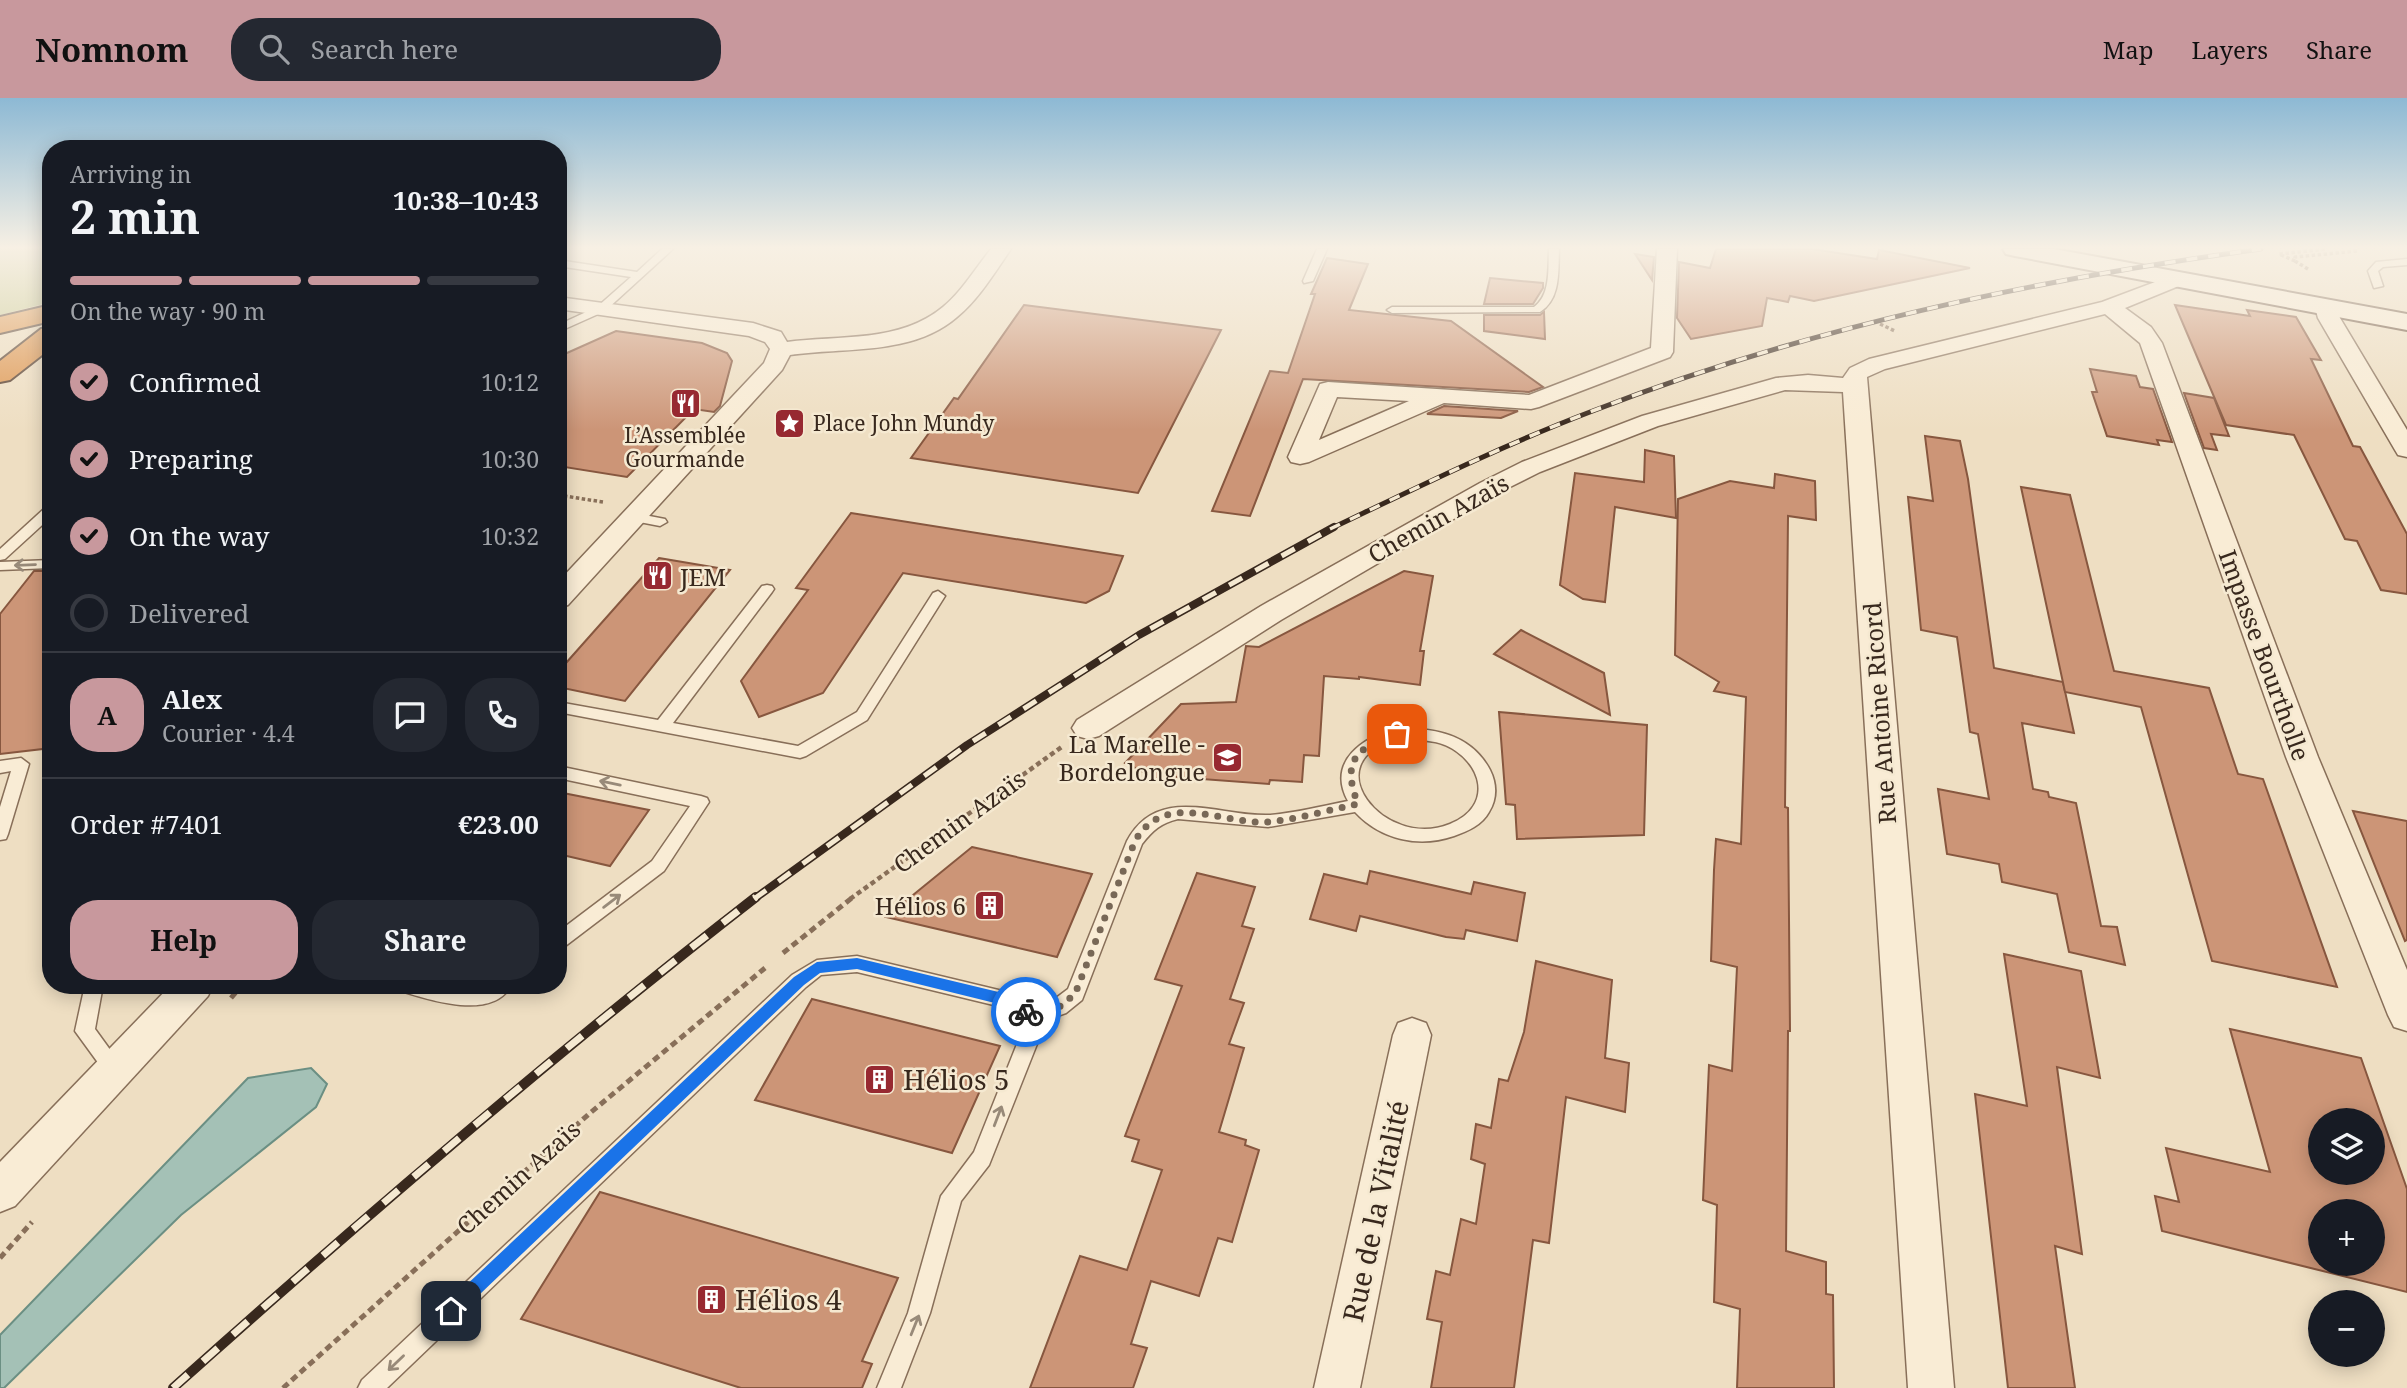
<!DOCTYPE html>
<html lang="en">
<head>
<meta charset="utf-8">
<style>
	:root { --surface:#171b24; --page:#242831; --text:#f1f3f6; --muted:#9ea1a6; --line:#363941; --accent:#c8989d }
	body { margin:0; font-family:"Noto Serif",serif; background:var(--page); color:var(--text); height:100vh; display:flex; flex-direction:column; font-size:26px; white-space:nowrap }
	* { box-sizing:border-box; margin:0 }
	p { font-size:23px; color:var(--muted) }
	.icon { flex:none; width:38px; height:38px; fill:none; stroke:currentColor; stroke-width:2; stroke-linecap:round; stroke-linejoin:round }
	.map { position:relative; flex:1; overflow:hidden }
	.sheet { position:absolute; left:42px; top:42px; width:525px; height:854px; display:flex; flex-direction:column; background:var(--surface); border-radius:28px; box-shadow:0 4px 18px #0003 }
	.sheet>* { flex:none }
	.buttons { position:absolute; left:2308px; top:1010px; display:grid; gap:14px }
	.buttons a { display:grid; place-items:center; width:77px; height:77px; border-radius:50%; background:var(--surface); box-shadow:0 4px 18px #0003; font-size:35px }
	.pin { position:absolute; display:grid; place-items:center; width:60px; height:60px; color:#fff; margin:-30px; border-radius:14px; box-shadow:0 4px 10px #0006 }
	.courier { position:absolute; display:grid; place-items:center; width:70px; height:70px; margin:-35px; border:5px solid #1a73e8; border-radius:50%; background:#fff; color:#222; box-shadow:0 2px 9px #0007 }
	.summary em { font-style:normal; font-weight:700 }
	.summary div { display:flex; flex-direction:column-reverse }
	.summary { display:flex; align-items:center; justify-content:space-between; height:119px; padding:0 28px }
	h1 { font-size:46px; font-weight:700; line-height:52px }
	.bar { display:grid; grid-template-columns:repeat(4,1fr); gap:10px 7px; align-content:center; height:84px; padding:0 28px }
	.bar i { height:9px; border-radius:5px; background:var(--line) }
	.bar .on { background:var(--accent) }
	.bar p { grid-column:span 4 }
	.line { display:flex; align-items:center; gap:18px; padding:0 28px; border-top:2px solid var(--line) }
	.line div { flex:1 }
	.round { display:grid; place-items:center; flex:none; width:74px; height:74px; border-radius:28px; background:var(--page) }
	ol { padding:0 28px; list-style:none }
	li { display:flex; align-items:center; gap:21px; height:77px }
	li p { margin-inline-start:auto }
	li .icon { padding:7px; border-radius:50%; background:var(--accent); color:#111; stroke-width:4 }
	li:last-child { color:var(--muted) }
	li i { width:38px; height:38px; border:4px solid var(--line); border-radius:50% }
	.action { display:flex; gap:14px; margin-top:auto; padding:14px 28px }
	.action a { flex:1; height:80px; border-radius:28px; background:var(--accent); color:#111; font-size:28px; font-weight:700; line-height:80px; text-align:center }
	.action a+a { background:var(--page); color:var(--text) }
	header { display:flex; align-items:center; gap:42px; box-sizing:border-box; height:98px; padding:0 35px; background:var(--accent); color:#111 }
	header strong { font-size:33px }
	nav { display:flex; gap:38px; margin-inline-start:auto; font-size:24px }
	.search { width:490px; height:63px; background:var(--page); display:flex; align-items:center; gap:18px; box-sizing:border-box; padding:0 24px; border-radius:28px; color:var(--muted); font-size:26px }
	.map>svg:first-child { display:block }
	.green { fill:#c9cc96 }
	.water { fill:#a4c1b6; stroke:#6b8f83; stroke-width:2 }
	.building { fill:#cc9577; stroke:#87573f; stroke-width:2; fill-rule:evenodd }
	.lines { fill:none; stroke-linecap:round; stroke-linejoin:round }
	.lane-casing { stroke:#886f59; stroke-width:3 }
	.street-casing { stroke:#886f59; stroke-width:3 }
	.secondary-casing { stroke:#6a503c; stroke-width:4 }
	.highway-casing { stroke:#553d2d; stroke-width:4 }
	.path-far2 { stroke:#886f59; stroke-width:3.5; stroke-dasharray:3.5 2.5; stroke-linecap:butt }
	.path-far1 { stroke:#886f59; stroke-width:4.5; stroke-dasharray:5 3.5; stroke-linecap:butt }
	.path { stroke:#886f59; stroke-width:5; stroke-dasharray:7 4.5; stroke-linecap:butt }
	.lane { fill:#f9ecd5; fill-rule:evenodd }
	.street { fill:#f9ecd5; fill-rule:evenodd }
	.secondary { fill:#f9ecd5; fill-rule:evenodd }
	.highway { fill:#de9752; fill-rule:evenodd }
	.rail-far2-casing { stroke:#38281d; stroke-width:5 }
	.rail-far1-casing { stroke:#38281d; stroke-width:8 }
	.rail-casing { stroke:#38281d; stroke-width:10 }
	.rail-far2 { stroke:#f5e9d1; stroke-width:3.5; stroke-dasharray:11; stroke-linecap:butt }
	.rail-far1 { stroke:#f5e9d1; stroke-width:5; stroke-dasharray:15; stroke-linecap:butt }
	.rail { stroke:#f5e9d1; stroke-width:7; stroke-dasharray:20; stroke-linecap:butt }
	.oneway { stroke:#988a79 }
	.route { fill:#1a73e8 }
	.done { stroke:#786857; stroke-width:7; stroke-dasharray:0 12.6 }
	.labels { text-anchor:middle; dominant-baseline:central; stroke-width:5; stroke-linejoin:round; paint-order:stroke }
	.far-poi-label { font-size:21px; fill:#38281d; stroke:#f5e9d1; text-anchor:start }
	.street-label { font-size:24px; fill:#38281d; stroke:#f5e9d1 }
	.poi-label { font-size:24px; fill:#38281d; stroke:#f5e9d1; text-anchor:end }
	.near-poi-label { font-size:28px; fill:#38281d; stroke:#f5e9d1; text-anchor:start }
	.near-street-label { font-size:28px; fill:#38281d; stroke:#f5e9d1 }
</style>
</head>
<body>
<header>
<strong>Nomnom</strong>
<div class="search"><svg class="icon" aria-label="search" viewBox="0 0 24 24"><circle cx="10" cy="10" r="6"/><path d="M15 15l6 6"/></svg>Search here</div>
<nav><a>Map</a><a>Layers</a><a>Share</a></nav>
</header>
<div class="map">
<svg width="2407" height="1290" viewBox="0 0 2407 1290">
	<rect width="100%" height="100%" fill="#eedec2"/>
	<polygon class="green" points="0,151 51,151 51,204 0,217"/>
	<polygon class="water" points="311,970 327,986 316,1009 181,1117 4,1290 0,1290 0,1237 248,980"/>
	<g class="building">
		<polygon points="1716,151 1812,151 1877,161 1879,152 1970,170 1814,203 1790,198 1788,204 1767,200 1762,228 1691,241 1677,220 1679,164 1710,170"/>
		<polygon points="1635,156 1654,159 1652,182"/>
		<polygon points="1327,160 1368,166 1349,212 1451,223 1543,289 1529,294 1303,281 1250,418 1212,413 1270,273 1288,275 1315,196 1311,196"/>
		<polygon points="1490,180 1543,185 1543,190 1533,206 1484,206"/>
		<polygon points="1024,207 1221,232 1138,395 911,360 954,300 958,301"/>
		<polygon points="2175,207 2250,218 2247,212 2296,219 2321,262 2311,261 2353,348 2360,349 2407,436 2407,496 2381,492 2357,443 2345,441 2294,337 2226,327"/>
		<polygon points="1544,214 1545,241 1484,233 1484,217 1540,217"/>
		<polygon points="616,233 702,245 727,255 732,263 720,308 714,314 694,311 627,379 558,368 558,259"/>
		<polygon points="2090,271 2136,278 2140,289 2153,291 2172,344 2157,342 2159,347 2107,338 2092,294 2097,294"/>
		<polygon points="2184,295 2214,300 2229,338 2211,336 2217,352 2204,350"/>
		<polygon points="1444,308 1518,313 1501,320 1427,316"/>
		<polygon points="1925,338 1960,343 1968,381 1994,570 2063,584 2074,635 2022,625 2033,691 2048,694 2049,699 2076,705 2101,828 2117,829 2125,867 2069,854 2057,796 2002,784 1999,766 1947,756 1938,691 1989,701 1978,636 1970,634 1957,539 1921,532 1908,399 1933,403"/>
		<polygon points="1645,352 1674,358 1676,420 1615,409 1605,504 1583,501 1560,487 1575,375 1644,384"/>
		<polygon points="1775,376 1815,383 1816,422 1788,418 1785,709 1788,710 1790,933 1788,933 1786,1153 1826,1164 1826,1196 1833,1197 1834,1290 1737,1290 1740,1211 1714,1204 1717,1107 1703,1102 1709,967 1732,973 1737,869 1711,863 1714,772 1716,741 1741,746 1746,599 1714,593 1719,584 1675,557 1678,401 1730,383 1774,390"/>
		<polygon points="2021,389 2070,397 2114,573 2209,590 2238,676 2263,681 2337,889 2212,863 2141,609 2065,594"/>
		<polygon points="851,415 1123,458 1109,493 1086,505 903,475 823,595 759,619 741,583 808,492 796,490"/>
		<polygon points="659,460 730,472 625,603 558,589 558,574"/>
		<polygon points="34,473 51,473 51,650 0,656 0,516"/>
		<polygon points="1404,473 1433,478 1420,553 1424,553 1420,587 1359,579 1359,581 1324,578 1319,658 1304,657 1302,684 1270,682 1269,686 1175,679 1168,686 1125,665 1181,606 1236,604 1246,548 1259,549"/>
		<polygon points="1521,532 1604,575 1610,617 1494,556"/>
		<polygon points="1499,614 1647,627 1644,737 1517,741 1515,707 1506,706"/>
		<polygon points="558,694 649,712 610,768 558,756"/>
		<polygon points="2353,713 2407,723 2407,842 2405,843"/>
		<polygon points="972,749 1092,776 1057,859 886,819"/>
		<polygon points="1370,773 1471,796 1474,784 1525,795 1517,843 1466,832 1464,841 1446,839 1360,818 1356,833 1310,821 1324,776 1367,786"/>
		<polygon points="1197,775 1255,789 1242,828 1254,831 1230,901 1244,905 1229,946 1244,950 1219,1034 1246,1042 1245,1047 1259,1052 1232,1144 1218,1140 1199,1198 1151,1183 1131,1246 1147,1250 1133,1290 1030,1290 1080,1158 1127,1172 1162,1072 1132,1063 1139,1042 1125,1038 1182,888 1155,881"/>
		<polygon points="2004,856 2081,873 2100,980 2057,969 2082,1156 2055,1148 2075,1290 2008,1290 1975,996 2027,1008"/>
		<polygon points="1536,863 1612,882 1605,960 1629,965 1625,1014 1566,999 1549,1145 1533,1142 1514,1290 1431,1290 1442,1224 1427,1221 1436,1173 1450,1177 1461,1121 1476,1126 1485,1066 1471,1061 1476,1026 1491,1030 1499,981 1508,983 1524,934"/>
		<polygon points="812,901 1000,948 952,1055 755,1002"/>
		<path d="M2230 931 2361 960 2407 1091V1194L2162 1133 2155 1098 2179 1104 2166 1050 2270 1074ZM2320 1022H2373V1074H2320ZM2320 1113H2373V1166H2320Z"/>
		<polygon points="600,1094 898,1180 862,1263 872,1266 862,1290 741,1290 521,1221"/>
	</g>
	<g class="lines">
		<defs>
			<g id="lane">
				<polygon points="662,151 673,151 605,213 558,234 558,227 597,209 631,179 558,168 558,162 637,174"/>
				<polygon points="1317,151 1327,151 1313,183 1304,185 1303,183"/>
				<path d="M1549 151H1559C1558 173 1561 201 1540 214L1392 215 1387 212 1392 209H1534C1551 197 1548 170 1549 151Z"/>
				<polygon points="2407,161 2407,167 2383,169 2378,173 2383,188 2374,190 2368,173 2376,164"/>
				<polygon points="51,408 51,419 5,461 0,462 0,451 46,409"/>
				<polygon points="634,415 665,421 667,424 660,428 629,422 629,416"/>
				<polygon points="51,462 51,470 0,472 0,464"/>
				<polygon points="767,487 772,488 774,491 772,494 673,625 798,648 857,614 933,495 938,493 945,498 867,622 806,658 800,660 558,614 558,604 658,622 762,488"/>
				<path d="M1397 630C1434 630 1471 636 1490 672 1497 686 1497 701 1489 714 1482 727 1468 733 1454 738 1419 750 1381 742 1355 714L1268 729 1178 721C1161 725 1153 732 1142 746L1082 902 1066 915 1041 924 1037 946 989 1067 961 1103 930 1215 901 1290H877L908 1215 941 1098 974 1054 1017 946 1023 922 1006 910 857 874 821 877 806 889 387 1290H358L362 1282 792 877 817 862 857 858 1011 895 1035 910 1052 903 1068 891 1127 743C1158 685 1219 719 1269 717 1296 715 1322 708 1348 703 1326 663 1364 639 1397 630ZM1397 642C1413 642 1430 641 1445 647 1483 664 1494 708 1450 726 1383 753 1313 662 1397 642Z"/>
				<polygon points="21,660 29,666 8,736 6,741 0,742 0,709 11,673 0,675 0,663"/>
				<polygon points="558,668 701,698 707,700 709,704 664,773 564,849 558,851 558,834 652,763 690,708 558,680"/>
				<polygon points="85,887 103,887 95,931 124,971 121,977 114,980 107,977 75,933"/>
				<path d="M399 887H436L467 892 486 887H511C494 923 429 902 401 893Z"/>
			</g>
			<g id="street">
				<path d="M991 151H1011C995 174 979 201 957 219 912 258 845 249 790 257L782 272 568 507 558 510V484L764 265 770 251 765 244 749 238 558 211V199L753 225 781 234 787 244C839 237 900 245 943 209 962 193 975 171 991 151Z"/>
				<path d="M1657 151H1677L1673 254 1670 259 1539 309 1531 311 1444 305 1309 364 1300 366 1291 364 1288 359 1320 286 1328 284 1529 297 1651 250ZM1337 299 1409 303 1319 342Z"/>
				<polygon points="2179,175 2186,177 2189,181 2186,185 2125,210 2151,229 2162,245 2318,659 2407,872 2407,933 2394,929 2388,917 2286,659 2140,245 2105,216 1885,271 1867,279 1954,1290 1908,1290 1843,294 1785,292 1658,328 1540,374 1498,395 1281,522 1099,638 1088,641 1077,638 1072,630 1077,622 1261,508 1480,385 1522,364 1642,318 1776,280 1808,277 1843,280 1850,270 1869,261 2102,204"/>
				<polygon points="2326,203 2334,204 2340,220 2407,332 2407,359 2398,357 2395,352 2318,220 2315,209 2318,204"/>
				<polygon points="171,887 213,887 208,898 15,1108 0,1114 0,1064"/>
				<polygon points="1412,920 1426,925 1431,937 1360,1290 1314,1290 1393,937 1398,925"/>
			</g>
			<polygon id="secondary" points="2003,151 2054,151 2407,216 2407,232 2015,158 2006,156"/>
			<g id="highway">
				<polygon points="51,207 51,223 0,235 0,219"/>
				<polygon points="51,229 51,250 10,282 0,284 0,263 41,231"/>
			</g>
		</defs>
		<use href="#lane" class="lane-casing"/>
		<use href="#street" class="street-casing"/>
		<use href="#secondary" class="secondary-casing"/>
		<use href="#highway" class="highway-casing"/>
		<g class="path-far2">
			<polyline points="2295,163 2279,156 2327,151"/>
			<polyline points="2308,171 2295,163 2295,159 2357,153"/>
			<polyline points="1880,226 1895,233"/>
			<polyline points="558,397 603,404"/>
		</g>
		<polyline class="path-far1" points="850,801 1063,648"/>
		<g class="path">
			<polyline points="783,855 853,799"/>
			<polyline points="231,900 242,887"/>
			<polyline points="0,1160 32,1124"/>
			<polyline points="283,1290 590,1015 765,870"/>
		</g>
		<use href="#lane" class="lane"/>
		<use href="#street" class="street"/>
		<use href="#secondary" class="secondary"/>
		<use href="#highway" class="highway"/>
		<defs>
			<path id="rail-far2" d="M1330 431C1416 390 1501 348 1590 314 1806 230 2032 182 2261 151"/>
			<polyline id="rail-far1" points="754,801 967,647 1139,537 1334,429"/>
			<path id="rail" d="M173 1290C363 1120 555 955 756 799"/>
		</defs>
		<use href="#rail-far2" class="rail-far2-casing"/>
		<use href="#rail-far1" class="rail-far1-casing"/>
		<use href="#rail" class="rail-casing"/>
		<use href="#rail-far2" class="rail-far2"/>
		<use href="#rail-far1" class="rail-far1"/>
		<use href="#rail" class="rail"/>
	</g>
	<defs><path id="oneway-shaft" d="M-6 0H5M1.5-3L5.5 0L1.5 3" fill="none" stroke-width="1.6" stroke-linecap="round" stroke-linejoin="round" transform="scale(1.75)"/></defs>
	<g class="oneway">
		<use href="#oneway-shaft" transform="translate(25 467) rotate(178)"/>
		<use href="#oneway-shaft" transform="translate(610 685) rotate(-168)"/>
		<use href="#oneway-shaft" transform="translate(612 803) rotate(-37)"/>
		<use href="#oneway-shaft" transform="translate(998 1018) rotate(-69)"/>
		<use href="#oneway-shaft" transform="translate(915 1227) rotate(-68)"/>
		<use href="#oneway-shaft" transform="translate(396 1265) rotate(136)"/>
	</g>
	<linearGradient id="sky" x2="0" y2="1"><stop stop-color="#8db9d4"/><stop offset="0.45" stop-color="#f7f0e4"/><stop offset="1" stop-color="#f7f0e4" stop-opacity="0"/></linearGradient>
	<rect width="2407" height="332" fill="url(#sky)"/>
	<polygon class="route" points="857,860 1011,897 1033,914 1026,920 1007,908 857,871 820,875 804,887 457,1218 451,1221 445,1218 443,1213 445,1207 794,879 817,864"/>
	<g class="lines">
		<path class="done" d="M1026 914 1033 919 1059 909 1075 896 1135 743C1165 691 1222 727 1268 724 1298 721 1329 712 1358 706 1341 662 1356 650 1397 636"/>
	</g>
	<defs>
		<symbol id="restaurant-square" viewBox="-11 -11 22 22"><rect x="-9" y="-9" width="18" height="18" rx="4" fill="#972931" stroke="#f5e9d1"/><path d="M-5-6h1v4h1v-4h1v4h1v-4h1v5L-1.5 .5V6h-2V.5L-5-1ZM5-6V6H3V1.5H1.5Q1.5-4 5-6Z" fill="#fff"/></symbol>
		<symbol id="sight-square" viewBox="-11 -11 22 22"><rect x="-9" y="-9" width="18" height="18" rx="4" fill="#972931" stroke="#f5e9d1"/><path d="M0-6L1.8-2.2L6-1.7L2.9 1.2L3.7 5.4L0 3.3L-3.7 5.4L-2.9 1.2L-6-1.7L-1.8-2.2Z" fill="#fff"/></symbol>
		<symbol id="school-square" viewBox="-11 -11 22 22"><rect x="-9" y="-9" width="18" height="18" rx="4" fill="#972931" stroke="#f5e9d1"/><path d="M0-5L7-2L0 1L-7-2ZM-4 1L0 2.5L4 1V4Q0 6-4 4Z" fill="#fff"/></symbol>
		<symbol id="building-square" viewBox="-11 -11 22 22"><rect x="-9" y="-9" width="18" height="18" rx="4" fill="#972931" stroke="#f5e9d1"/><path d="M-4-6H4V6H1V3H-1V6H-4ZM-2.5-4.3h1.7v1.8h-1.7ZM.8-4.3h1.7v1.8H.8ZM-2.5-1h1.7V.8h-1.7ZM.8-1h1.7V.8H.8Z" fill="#fff"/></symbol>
	</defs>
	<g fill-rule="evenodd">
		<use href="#restaurant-square" x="668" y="288" width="35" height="35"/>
		<use href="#sight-square" x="772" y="308" width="35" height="35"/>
		<use href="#restaurant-square" x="640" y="460" width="35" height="35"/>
		<use href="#school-square" x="1210" y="642" width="35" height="35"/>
		<use href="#building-square" x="972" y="790" width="35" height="35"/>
		<use href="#building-square" x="862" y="964" width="35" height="35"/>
		<use href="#building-square" x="694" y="1184" width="35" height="35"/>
	</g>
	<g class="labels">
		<g class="far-poi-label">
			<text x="813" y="325">Place John Mundy</text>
			<text x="685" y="337" text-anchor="middle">L’Assemblée<tspan x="685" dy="24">Gourmande</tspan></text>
		</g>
		<g class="street-label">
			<text transform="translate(1438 420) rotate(-29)">Chemin Azaïs</text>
			<text transform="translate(2265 557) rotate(70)">Impasse Bourtholle</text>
			<text transform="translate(1879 615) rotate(-94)">Rue Antoine Ricord</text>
			<text transform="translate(959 723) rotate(-36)">Chemin Azaïs</text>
			<text transform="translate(518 1079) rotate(-42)">Chemin Azaïs</text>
		</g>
		<g class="poi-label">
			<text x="680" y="478" text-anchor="start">JEM</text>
			<text x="1205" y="645">La Marelle -<tspan x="1205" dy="28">Bordelongue</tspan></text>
			<text x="966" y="807">Hélios 6</text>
		</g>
		<g class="near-poi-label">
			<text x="903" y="981">Hélios 5</text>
			<text x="735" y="1201">Hélios 4</text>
		</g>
		<g class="near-street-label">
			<text transform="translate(1375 1113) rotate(-78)">Rue de la Vitalité</text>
		</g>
	</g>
</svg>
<div class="buttons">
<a><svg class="icon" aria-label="layers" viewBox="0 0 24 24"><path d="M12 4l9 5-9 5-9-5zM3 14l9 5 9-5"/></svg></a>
<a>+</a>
<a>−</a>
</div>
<div class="pin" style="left:1397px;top:636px;background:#ea580c"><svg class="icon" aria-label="bag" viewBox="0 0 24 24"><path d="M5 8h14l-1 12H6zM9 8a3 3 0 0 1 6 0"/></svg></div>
<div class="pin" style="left:451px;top:1213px;background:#1f2937"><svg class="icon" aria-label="home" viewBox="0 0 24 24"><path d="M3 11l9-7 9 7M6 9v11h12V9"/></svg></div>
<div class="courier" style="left:1026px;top:914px"><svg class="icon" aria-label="bike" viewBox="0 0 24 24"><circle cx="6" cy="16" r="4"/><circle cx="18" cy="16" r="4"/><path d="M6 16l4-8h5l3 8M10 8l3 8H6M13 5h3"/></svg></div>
<section class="sheet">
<div class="summary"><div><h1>2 min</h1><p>Arriving in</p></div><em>10:38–10:43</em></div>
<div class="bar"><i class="on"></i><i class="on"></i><i class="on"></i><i></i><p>On the way · 90 m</p></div>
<ol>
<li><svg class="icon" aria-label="check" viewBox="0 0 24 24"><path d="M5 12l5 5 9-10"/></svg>Confirmed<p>10:12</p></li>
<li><svg class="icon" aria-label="check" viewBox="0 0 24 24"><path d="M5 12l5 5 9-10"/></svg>Preparing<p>10:30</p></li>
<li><svg class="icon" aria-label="check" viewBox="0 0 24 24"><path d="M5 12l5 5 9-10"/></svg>On the way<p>10:32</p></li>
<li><i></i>Delivered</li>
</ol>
<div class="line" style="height:126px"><b class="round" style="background:var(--accent);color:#111">A</b><div><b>Alex</b><p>Courier · 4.4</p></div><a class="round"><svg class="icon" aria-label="chat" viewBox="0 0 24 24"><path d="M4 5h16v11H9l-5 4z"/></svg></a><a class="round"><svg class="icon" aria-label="phone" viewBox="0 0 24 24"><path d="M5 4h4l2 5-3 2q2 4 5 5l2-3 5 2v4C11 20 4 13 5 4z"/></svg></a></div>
<div class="line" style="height:91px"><div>Order #7401</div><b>€23.00</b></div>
<div class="action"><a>Help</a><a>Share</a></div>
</section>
</div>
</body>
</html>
